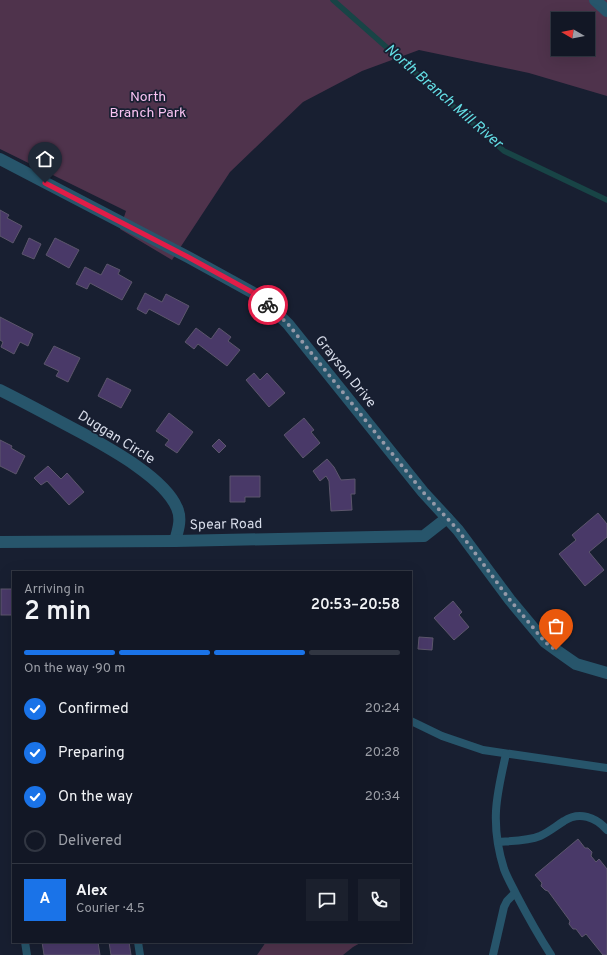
<!DOCTYPE html>
<html lang="en">
<head>
<meta charset="utf-8">
<style>
	:root { --surface:#121725; --page:#1b202d; --text:#f1f3f6; --muted:#9c9fa7; --line:#313642; --accent:#1a73e8 }
	body { margin:0; font-family:Overpass,sans-serif; background:var(--page); color:var(--text); height:100vh; display:flex; flex-direction:column; font-size:15px; white-space:nowrap }
	* { box-sizing:border-box; margin:0 }
	p { font-size:13px; color:var(--muted) }
	.icon { flex:none; width:22px; height:22px; fill:none; stroke:currentColor; stroke-width:2; stroke-linecap:round; stroke-linejoin:round }
	.map { position:relative; flex:1; overflow:hidden }
	.sheet { position:absolute; left:12px; top:571px; width:400px; height:372px; display:flex; flex-direction:column; background:var(--surface); border-radius:0px; box-shadow:0 4px 16px #0002,0 0 0 1px var(--line) }
	.sheet>* { flex:none }
	.needle { width:26px; rotate:279deg }
	.tools { position:absolute; left:551px; top:12px; display:grid; gap:8px }
	.tools a { display:grid; place-items:center; width:44px; height:44px; border-radius:0px; background:var(--surface); box-shadow:0 4px 16px #0002,0 0 0 1px var(--line); font-size:20px }
	.pin { position:absolute; display:grid; place-items:center; width:34px; height:34px; color:#fff; margin:-41px -17px; border-radius:50% 50% 50% 0; rotate:-45deg; box-shadow:0 0 4px #0007 }
	.pin .icon { rotate:45deg }
	.courier { position:absolute; display:grid; place-items:center; width:40px; height:40px; margin:-20px; border:3px solid #e11d48; border-radius:50%; background:#fff; color:#222; box-shadow:0 1px 5px #0007 }
	.head em { font-style:normal; font-weight:600 }
	.head div { display:flex; flex-direction:column-reverse }
	.head { display:flex; align-items:center; justify-content:space-between; height:68px; padding:0 12px }
	h1 { font-size:26px; font-weight:600; line-height:30px }
	.bar { display:grid; grid-template-columns:repeat(4,1fr); gap:6px 4px; align-content:center; height:48px; padding:0 12px }
	.bar i { height:5px; border-radius:3px; background:var(--line) }
	.bar .on { background:var(--accent) }
	.bar p { grid-column:span 4 }
	.line { display:flex; align-items:center; gap:10px; padding:0 12px; border-top:1px solid var(--line) }
	.line div { flex:1 }
	.round { display:grid; place-items:center; flex:none; width:42px; height:42px; border-radius:0px; background:var(--page) }
	ol { padding:0 12px; list-style:none }
	li { display:flex; align-items:center; gap:12px; height:44px }
	li p { margin-inline-start:auto }
	li .icon { padding:4px; border-radius:50%; background:var(--accent); color:#fff; stroke-width:4 }
	li:last-child { color:var(--muted) }
	li i { width:22px; height:22px; border:2px solid var(--line); border-radius:50% }
	.map>svg:first-child { display:block }
	.green { fill:#4f334c; fill-rule:evenodd }
	.lines { fill:none; stroke-linecap:round; stroke-linejoin:round }
	.stream { stroke:#184446; stroke-width:5.5 }
	.building { fill:#493968; stroke:#5c566c }
	.service { stroke:#27556b; stroke-width:8 }
	.minor { stroke:#27556b; stroke-width:12 }
	.tertiary { stroke:#27556b; stroke-width:12 }
	.done { stroke:#9499a8; stroke-width:4; stroke-dasharray:0 7.2 }
	.route { stroke:#e11d48; stroke-width:5 }
	.labels { text-anchor:middle; dominant-baseline:central; stroke-width:3.5; stroke-linejoin:round; paint-order:stroke }
	.park-label { font-size:14px; fill:#f9c3f3; stroke:#181f31 }
	.street-label { font-size:14px; fill:#d6dbe8; stroke:#181f31 }
	.water-label { font-size:15px; font-style:italic; fill:#63dee5; stroke:#181f31 }
</style>
</head>
<body>
<div class="map">
<svg width="607" height="955" viewBox="0 0 607 955">
	<rect width="100%" height="100%" fill="#181f31"/>
	<g class="green">
		<path d="M0 0H607V96L529 73 419 50 362 71 303 102 230 172 172 260 120 229 126 211 0 149ZM558 19H588V49H558Z"/>
		<polygon points="266,942 362,942 353,947 343,955 257,955"/>
	</g>
	<g class="lines">
		<polyline class="stream" points="333,0 504,151 607,200"/>
	</g>
	<g class="building">
		<polygon points="0,210 9,215 7,218 22,226 13,243 0,236"/>
		<polygon points="29,238 41,244 34,259 22,254"/>
		<polygon points="55,238 79,250 69,268 46,255"/>
		<polygon points="107,264 120,270 118,274 132,282 122,300 90,283 87,289 76,284 85,267 101,275"/>
		<polygon points="145,293 162,302 166,294 189,306 179,325 149,309 146,314 137,309"/>
		<polygon points="0,317 33,334 28,346 20,342 14,354 1,347 3,342 0,340"/>
		<polygon points="196,328 211,339 219,328 231,337 228,341 240,350 227,366 198,344 194,349 185,342"/>
		<polygon points="54,346 80,358 68,382 56,376 59,371 44,364"/>
		<polygon points="254,373 260,380 267,373 285,393 269,407 246,380"/>
		<polygon points="107,378 131,390 121,408 98,396"/>
		<polygon points="169,413 193,432 177,453 165,445 169,440 156,431"/>
		<polygon points="304,418 314,430 311,432 320,443 303,458 284,435"/>
		<polygon points="219,439 226,446 219,453 212,446"/>
		<polygon points="0,440 12,446 11,448 25,456 16,474 0,466"/>
		<polygon points="327,459 334,467 341,480 355,479 355,494 351,494 352,510 331,511 329,481 326,476 320,481 313,471"/>
		<polygon points="48,466 61,479 67,473 84,492 69,505 47,481 41,485 34,478"/>
		<polygon points="230,476 260,476 260,497 245,497 245,502 230,502"/>
		<polygon points="598,513 607,524 607,537 589,552 604,570 585,586 559,554 576,540 572,535"/>
		<rect x="1" y="589" width="12" height="26"/>
		<polygon points="453,601 462,612 459,615 469,627 454,640 434,618"/>
		<polygon points="419,637 433,638 432,650 418,649"/>
		<polygon points="578,839 585,848 588,848 592,852 591,856 596,862 599,859 607,869 607,955 603,955 586,934 582,937 576,929 573,929 569,924 570,921 548,891 545,890 541,886 542,883 535,875"/>
		<polygon points="42,942 99,942 98,942 100,955 44,955"/>
		<polygon points="109,942 129,942 131,955 111,955"/>
	</g>
	<g class="lines">
		<g class="service">
			<polyline points="411,721 442,736 483,750 607,768"/>
			<path d="M506 754C502 772 497 792 496 811 495 831 498 850 504 869 507 877 512 886 516 894 527 915 538 935 551 955"/>
			<path d="M498 842C511 841 528 841 540 836 549 832 556 826 564 821 579 811 596 817 607 830"/>
			<polyline points="25,942 27,955"/>
			<polyline points="138,942 140,955"/>
			<polyline points="493,955 504,907 507,901 515,893"/>
		</g>
		<g class="minor">
			<path d="M0 390C26 403 52 417 78 431 107 447 164 477 177 508 182 519 178 530 175 541"/>
			<polyline points="0,542 175,541 424,536 447,518"/>
		</g>
		<g class="tertiary">
			<polyline points="595,0 607,11"/>
			<polyline points="0,159 188,257 259,296 288,324 423,492 458,530 510,600 545,642 556,650 576,664 607,673"/>
		</g>
	</g>
	<g class="lines">
		<polyline class="done" points="268,305 288,324 423,492 458,530 510,600 545,642 556,650"/>
		<polyline class="route" points="45,183 188,257 259,296 268,305"/>
	</g>
	<g class="labels">
		<g class="park-label">
			<text x="148" y="97">North<tspan x="148" dy="16">Branch Park</tspan></text>
		</g>
		<g class="street-label">
			<text transform="translate(345 372) rotate(51)">Grayson Drive</text>
			<text transform="translate(116 438) rotate(32)">Duggan Circle</text>
			<text transform="translate(226 525) rotate(-1)">Spear Road</text>
		</g>
		<g class="water-label">
			<text transform="translate(443 97) rotate(41)">North Branch Mill River</text>
		</g>
	</g>
</svg>
<div class="tools">
<a><svg class="needle" viewBox="-14 -14 28 28"><path d="M0-13l5 13h-10z" fill="#e53935"/><path d="M0 13l5-13h-10z" fill="#9c9fa7"/></svg></a>
</div>
<div class="pin" style="left:556px;top:650px;background:#ea580c"><svg class="icon" aria-label="bag" viewBox="0 0 24 24"><path d="M5 8h14l-1 12H6zM9 8a3 3 0 0 1 6 0"/></svg></div>
<div class="pin" style="left:45px;top:183px;background:#1f2937"><svg class="icon" aria-label="home" viewBox="0 0 24 24"><path d="M3 11l9-7 9 7M6 9v11h12V9"/></svg></div>
<div class="courier" style="left:268px;top:305px"><svg class="icon" aria-label="bike" viewBox="0 0 24 24"><circle cx="6" cy="16" r="4"/><circle cx="18" cy="16" r="4"/><path d="M6 16l4-8h5l3 8M10 8l3 8H6M13 5h3"/></svg></div>
<section class="sheet">
<div class="head"><div><h1>2 min</h1><p>Arriving in</p></div><em>20:53–20:58</em></div>
<div class="bar"><i class="on"></i><i class="on"></i><i class="on"></i><i></i><p>On the way · 90 m</p></div>
<ol>
<li><svg class="icon" aria-label="check" viewBox="0 0 24 24"><path d="M5 12l5 5 9-10"/></svg>Confirmed<p>20:24</p></li>
<li><svg class="icon" aria-label="check" viewBox="0 0 24 24"><path d="M5 12l5 5 9-10"/></svg>Preparing<p>20:28</p></li>
<li><svg class="icon" aria-label="check" viewBox="0 0 24 24"><path d="M5 12l5 5 9-10"/></svg>On the way<p>20:34</p></li>
<li><i></i>Delivered</li>
</ol>
<div class="line" style="height:72px"><b class="round" style="background:var(--accent);color:#fff">A</b><div><b>Alex</b><p>Courier · 4.5</p></div><a class="round"><svg class="icon" aria-label="chat" viewBox="0 0 24 24"><path d="M4 5h16v11H9l-5 4z"/></svg></a><a class="round"><svg class="icon" aria-label="phone" viewBox="0 0 24 24"><path d="M5 4h4l2 5-3 2q2 4 5 5l2-3 5 2v4C11 20 4 13 5 4z"/></svg></a></div>
</section>
</div>
</body>
</html>
